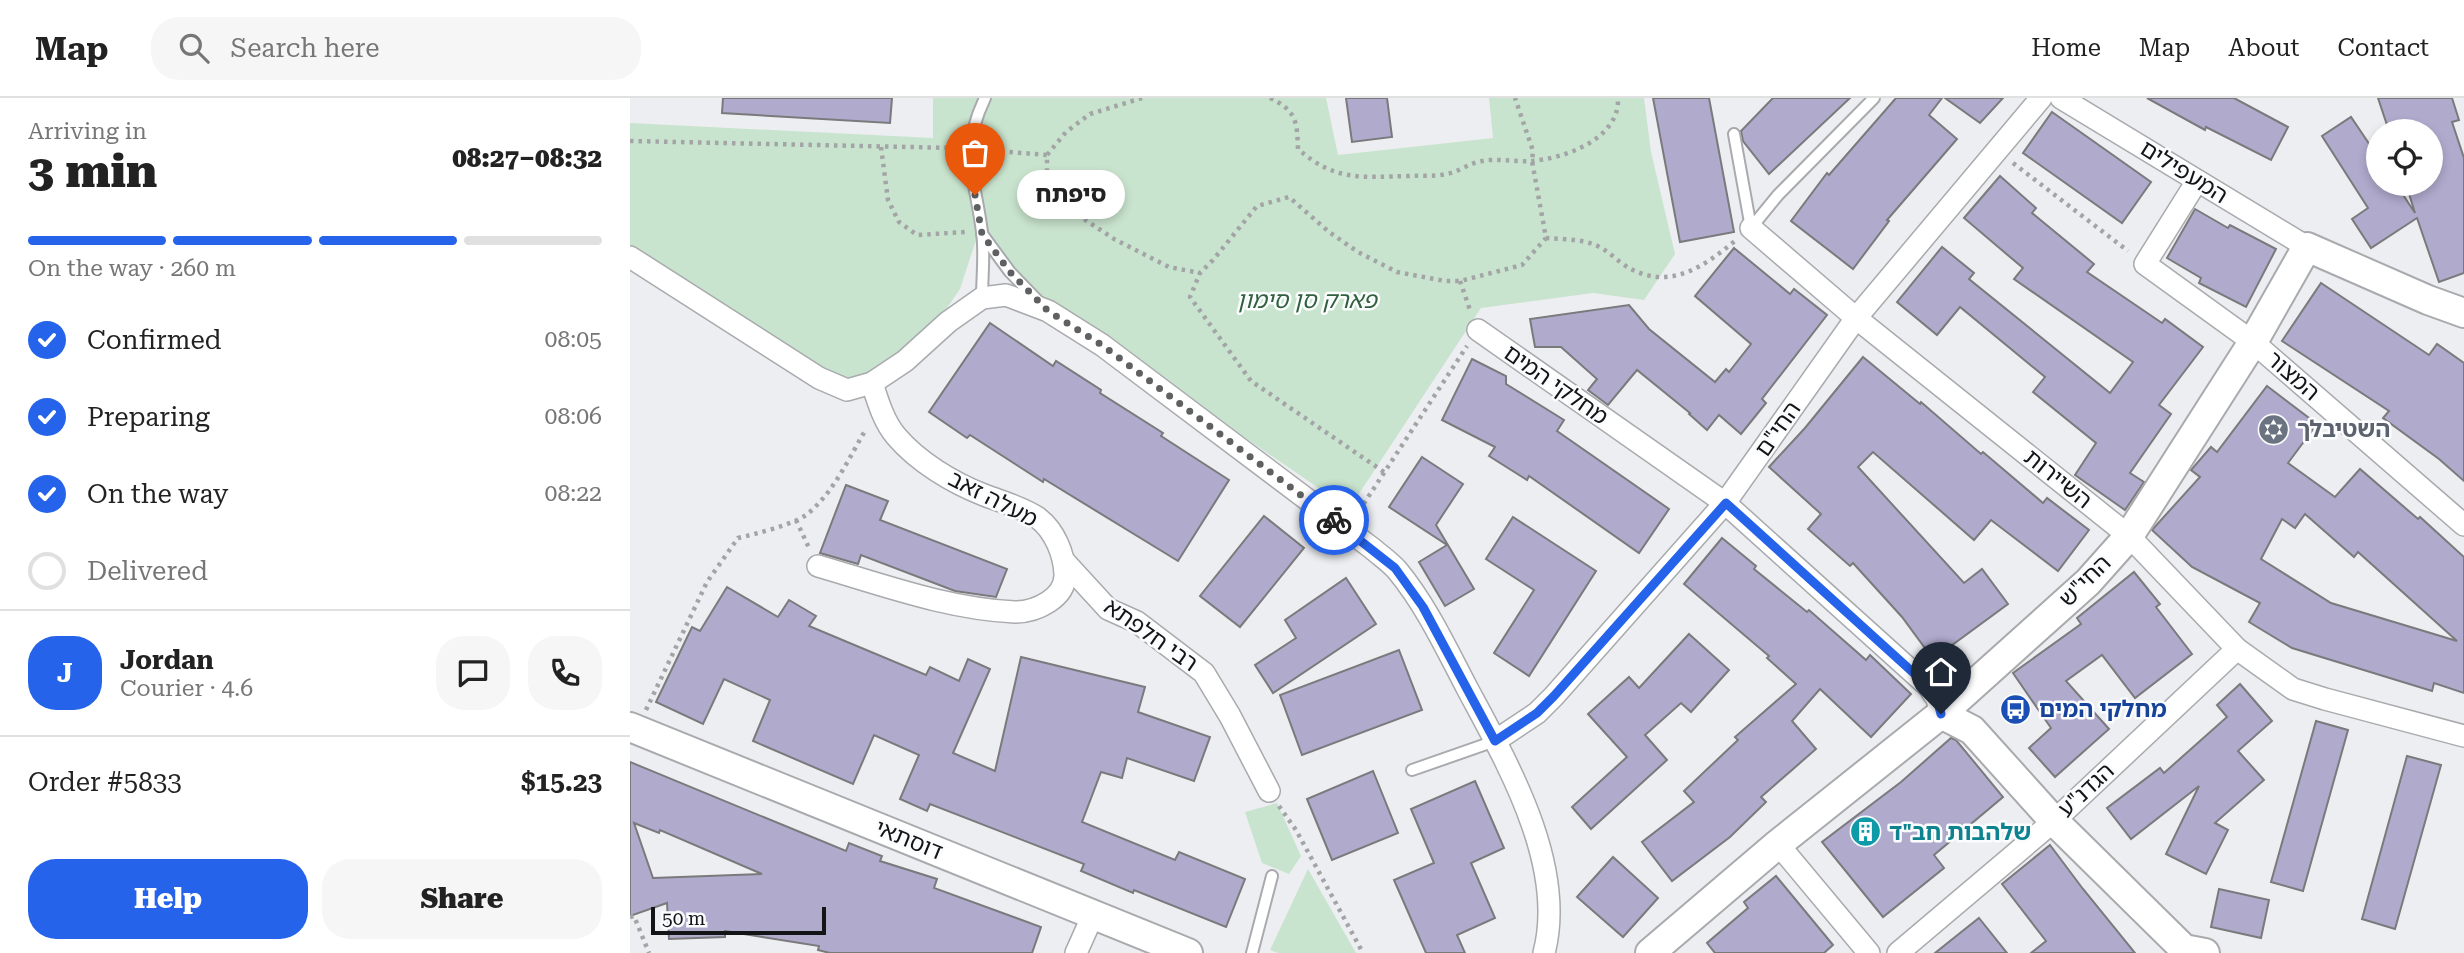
<!DOCTYPE html>
<html lang="en">
<head>
<meta charset="utf-8">
<style>
	:root { --surface:#fff; --page:#f6f6f6; --text:#222; --muted:#767676; --line:#e0e0e0; --accent:#2563eb }
	body { margin:0; font-family:"Roboto Serif","Noto Sans Hebrew",serif; background:var(--page); color:var(--text); height:100vh; display:flex; flex-direction:column; font-size:26px; white-space:nowrap }
	* { box-sizing:border-box; margin:0 }
	p { font-size:23px; color:var(--muted) }
	.icon { flex:none; width:38px; height:38px; fill:none; stroke:currentColor; stroke-width:2; stroke-linecap:round; stroke-linejoin:round }
	.map { position:relative; flex:1; overflow:hidden }
	.side { display:flex; flex-direction:column; background:var(--surface); width:630px }
	.side>* { flex:none }
	.fabs { position:absolute; left:1736px; top:21px; display:grid; gap:14px }
	.fabs a { display:grid; place-items:center; width:77px; height:77px; border-radius:50%; background:var(--surface); box-shadow:0 4px 10px #0003; font-size:35px }
	.scale { position:absolute; left:21px; bottom:18px; width:175px; box-sizing:border-box; padding-left:7px; border:4px solid #131415; border-top:0; font-size:19px; line-height:24px; white-space:nowrap; color:#131415; -webkit-text-stroke:5px #fbfcfe; paint-order:stroke }
	.pin { position:absolute; display:grid; place-items:center; width:60px; height:60px; color:#fff; margin:-72px -30px; border-radius:50% 50% 50% 0; rotate:-45deg; box-shadow:0 0 7px #0007 }
	.pin .icon { rotate:45deg }
	.courier { position:absolute; display:grid; place-items:center; width:70px; height:70px; margin:-35px; border:5px solid #2563eb; border-radius:50%; background:#fff; color:#222; box-shadow:0 2px 9px #0007 }
	.bubble { position:absolute; height:49px; border-radius:24px; background:var(--surface); box-shadow:0 4px 10px #0003; font-size:23px; font-weight:800; line-height:49px; text-align:center }
	.summary em { font-style:normal; font-weight:800 }
	.summary div { display:flex; flex-direction:column-reverse }
	.summary { display:flex; align-items:center; justify-content:space-between; height:119px; padding:0 28px }
	h1 { font-size:46px; font-weight:800; line-height:52px }
	.bar { display:grid; grid-template-columns:repeat(4,1fr); gap:10px 7px; align-content:center; height:84px; padding:0 28px }
	.bar i { height:9px; border-radius:5px; background:var(--line) }
	.bar .on { background:var(--accent) }
	.bar p { grid-column:span 4 }
	.line { display:flex; align-items:center; gap:18px; padding:0 28px; border-top:2px solid var(--line) }
	.line div { flex:1 }
	.round { display:grid; place-items:center; flex:none; width:74px; height:74px; border-radius:28px; background:var(--page) }
	ol { padding:0 28px; list-style:none }
	li { display:flex; align-items:center; gap:21px; height:77px }
	li p { margin-inline-start:auto }
	li .icon { padding:7px; border-radius:50%; background:var(--accent); color:#fff; stroke-width:4 }
	li:last-child { color:var(--muted) }
	li i { width:38px; height:38px; border:4px solid var(--line); border-radius:50% }
	.primary-button { display:flex; gap:14px; margin-top:auto; padding:14px 28px }
	.primary-button a { flex:1; height:80px; border-radius:28px; background:var(--accent); color:#fff; font-size:28px; font-weight:800; line-height:80px; text-align:center }
	.primary-button a+a { background:var(--page); color:var(--text) }
	header { display:flex; align-items:center; gap:42px; box-sizing:border-box; height:98px; padding:0 35px; background:var(--surface); border-bottom:2px solid var(--line) }
	header strong { font-size:33px }
	nav { display:flex; gap:38px; margin-inline-start:auto; font-size:24px }
	.search { width:490px; height:63px; background:var(--page); display:flex; align-items:center; gap:18px; box-sizing:border-box; padding:0 24px; border-radius:28px; color:var(--muted); font-size:26px }
	main { display:flex; flex:1; min-height:0 }
	.map>svg:first-child { display:block }
	.green { fill:#c9e4ce }
	.building { fill:#b0abcd; stroke:#7a797c; stroke-width:2; fill-rule:evenodd }
	.lines { fill:none; stroke-linecap:round; stroke-linejoin:round }
	.service-casing { stroke:#a9aaad; stroke-width:14 }
	.minor-casing { stroke:#a9aaad; stroke-width:24 }
	.tertiary-casing { stroke:#a9aaad; stroke-width:32 }
	.path { stroke:#a3a4a6; stroke-width:4.5; stroke-dasharray:3.5 5; stroke-linecap:butt }
	.service { stroke:#fff; stroke-width:10 }
	.minor { stroke:#fff; stroke-width:21 }
	.tertiary { stroke:#fff; stroke-width:28 }
	.done { stroke:#5f6062; stroke-width:7; stroke-dasharray:0 12.6 }
	.route { stroke:#2563eb; stroke-width:9 }
	.labels { text-anchor:middle; dominant-baseline:central; stroke-width:5; stroke-linejoin:round; paint-order:stroke }
	.street-label { font-size:23px; fill:#131415; stroke:#fbfcfe }
	.park-label { font-size:23px; font-style:italic; fill:#30603d; stroke:#fbfcfe }
	.worship-label { font-size:23px; font-weight:bold; fill:#5b616d; stroke:#fbfcfe; text-anchor:start }
	.transit-label { font-size:23px; font-weight:bold; fill:#164399; stroke:#fbfcfe; text-anchor:start }
	.culture-label { font-size:23px; font-weight:bold; fill:#0d838f; stroke:#fbfcfe; text-anchor:start }
</style>
</head>
<body>
<header>
<strong>Map</strong>
<div class="search"><svg class="icon" aria-label="search" viewBox="0 0 24 24"><circle cx="10" cy="10" r="6"/><path d="M15 15l6 6"/></svg>Search here</div>
<nav><a>Home</a><a>Map</a><a>About</a><a>Contact</a></nav>
</header>
<main>
<section class="side">
<div class="summary"><div><h1>3 min</h1><p>Arriving in</p></div><em>08:27–08:32</em></div>
<div class="bar"><i class="on"></i><i class="on"></i><i class="on"></i><i></i><p>On the way · 260 m</p></div>
<ol>
<li><svg class="icon" aria-label="check" viewBox="0 0 24 24"><path d="M5 12l5 5 9-10"/></svg>Confirmed<p>08:05</p></li>
<li><svg class="icon" aria-label="check" viewBox="0 0 24 24"><path d="M5 12l5 5 9-10"/></svg>Preparing<p>08:06</p></li>
<li><svg class="icon" aria-label="check" viewBox="0 0 24 24"><path d="M5 12l5 5 9-10"/></svg>On the way<p>08:22</p></li>
<li><i></i>Delivered</li>
</ol>
<div class="line" style="height:126px"><b class="round" style="background:var(--accent);color:#fff">J</b><div><b>Jordan</b><p>Courier · 4.6</p></div><a class="round"><svg class="icon" aria-label="chat" viewBox="0 0 24 24"><path d="M4 5h16v11H9l-5 4z"/></svg></a><a class="round"><svg class="icon" aria-label="phone" viewBox="0 0 24 24"><path d="M5 4h4l2 5-3 2q2 4 5 5l2-3 5 2v4C11 20 4 13 5 4z"/></svg></a></div>
<div class="line" style="height:91px"><div>Order #5833</div><b>$15.23</b></div>
<div class="primary-button"><a>Help</a><a>Share</a></div>
</section>
<div class="map">
<svg width="1834" height="855" viewBox="0 0 1834 855">
	<rect width="100%" height="100%" fill="#edeef1"/>
	<g class="green">
		<polygon points="303,0 696,0 708,57 863,40 859,0 1014,0 1021,54 1045,156 1014,202 963,195 851,210 719,411 407,197 348,136 330,191 308,223 243,280 224,282 204,280 0,150 0,25 303,40"/>
		<polygon points="647,705 671,758 659,776 632,765 615,714"/>
		<polygon points="678,771 726,855 648,855 640,852"/>
	</g>
	<g class="building">
		<polygon points="93,0 262,0 260,25 92,15"/>
		<polygon points="716,0 757,0 762,39 722,44"/>
		<polygon points="1023,0 1079,0 1104,134 1050,144"/>
		<polygon points="1143,0 1220,0 1139,76 1113,43 1111,33"/>
		<polygon points="1266,0 1312,0 1299,17 1327,41 1257,122 1259,123 1223,171 1161,123 1197,75 1199,77"/>
		<polygon points="1315,0 1373,0 1350,25"/>
		<polygon points="1517,0 1604,0 1658,29 1641,62 1576,29 1575,32"/>
		<polygon points="1748,0 1822,0 1829,22 1822,24 1834,60 1834,175 1809,184 1787,120 1741,150 1722,121 1738,110 1692,38 1721,19 1748,59 1748,86 1766,86 1785,115 1776,86 1801,86 1801,33 1759,33"/>
		<polygon points="1422,14 1521,84 1492,125 1393,55"/>
		<polygon points="1370,78 1406,110 1402,115 1464,166 1457,174 1532,225 1535,221 1573,249 1529,307 1541,316 1500,375 1514,384 1495,412 1445,377 1466,345 1403,294 1415,279 1330,209 1307,237 1267,204 1312,149 1344,175 1339,181 1480,295 1503,264 1384,181 1393,170 1334,120"/>
		<polygon points="1565,111 1598,130 1600,127 1646,151 1616,209 1569,185 1571,180 1537,160"/>
		<polygon points="1104,150 1160,196 1164,191 1197,217 1132,301 1136,305 1111,336 1089,317 1077,332 1059,316 1060,315 1007,272 978,307 958,292 967,281 931,249 905,249 900,221 999,207 1019,231 1085,284 1096,271 1099,274 1121,246 1065,198"/>
		<polygon points="1691,185 1799,257 1807,246 1834,265 1834,383 1809,361 1753,320 1759,313 1652,243"/>
		<polygon points="360,225 423,268 426,263 471,292 470,295 533,335 531,338 599,382 548,463 414,381 413,384 340,337 337,340 299,314"/>
		<polygon points="1233,259 1290,306 1291,304 1351,356 1353,354 1413,405 1417,400 1459,432 1428,473 1361,422 1344,442 1243,354 1228,369 1334,485 1352,471 1378,506 1303,561 1272,519 1223,465 1220,468 1178,431 1191,416 1139,369 1175,330"/>
		<polygon points="842,261 876,278 876,286 934,322 927,333 1039,411 1009,455 899,378 897,382 859,358 865,349 812,322"/>
		<path d="M1637 288 1687 326 1658 365 1705 399 1730 371 1788 421 1790 419 1834 459V595L1804 585 1802 593 1662 550 1619 524 1630 505 1562 469 1522 432 1570 379 1561 372 1581 349 1587 354ZM1675 416 1724 459 1728 454 1827 543 1701 505 1631 461 1652 421 1665 430Z"/>
		<polygon points="792,359 833,386 806,427 844,491 815,508 789,464 817,447 759,409"/>
		<polygon points="216,387 258,403 250,422 377,471 366,499 325,493 231,457 228,466 190,455"/>
		<polygon points="634,418 674,450 610,529 570,498"/>
		<polygon points="883,419 966,473 899,578 864,555 904,492 856,461"/>
		<polygon points="1092,440 1126,468 1124,471 1177,514 1179,512 1236,562 1240,557 1281,596 1241,639 1190,591 1162,623 1186,651 1131,699 1136,704 1100,739 1042,783 1012,744 1064,704 1054,693 1108,642 1105,639 1166,586 1137,560 1139,558 1054,486"/>
		<polygon points="1504,474 1530,506 1526,509 1562,556 1505,600 1472,557 1436,583 1479,631 1425,679 1399,650 1421,630 1383,575 1451,526 1447,520"/>
		<polygon points="716,480 746,526 643,595 625,567 666,540 655,522"/>
		<polygon points="97,489 148,519 159,502 186,518 179,528 296,577 300,569 329,583 338,561 360,571 323,655 365,673 391,559 515,589 508,614 580,639 564,683 497,660 492,680 471,674 452,724 545,762 549,754 615,781 596,829 504,792 503,795 451,773 454,766 300,706 297,713 270,701 289,657 244,637 223,686 123,643 140,602 94,581 73,626 26,604 62,529 70,533"/>
		<polygon points="1059,536 1099,572 1061,614 1051,605 1015,637 1037,662 961,731 942,709 997,659 958,616 999,579 1009,590"/>
		<polygon points="769,552 792,612 672,657 650,597"/>
		<polygon points="1610,586 1642,623 1608,653 1634,682 1585,725 1598,732 1576,776 1536,756 1569,688 1501,741 1477,710 1530,670 1534,675 1597,619 1587,607"/>
		<polygon points="1686,623 1718,632 1673,793 1641,784"/>
		<polygon points="1321,640 1326,642 1373,699 1304,757 1314,770 1253,819 1192,744 1271,684"/>
		<polygon points="1777,658 1811,667 1765,831 1732,821"/>
		<path d="M0 664 216 753 219 745 252 758 250 763 307 781 304 790 411 829 402 855H200L188 852 189 848 95 833V839L39 841 37 805 0 818ZM4 725 29 735 30 732 132 776 23 780Z"/>
		<polygon points="743,673 768,735 702,762 677,701"/>
		<polygon points="845,683 874,750 841,765 865,820 827,837 835,855 796,855 764,782 804,765 781,711"/>
		<polygon points="1420,747 1453,791 1505,855 1401,855 1416,843 1372,786"/>
		<polygon points="983,759 1028,800 993,839 947,799"/>
		<polygon points="1146,778 1203,847 1194,855 1085,855 1077,845 1118,810 1114,804"/>
		<polygon points="1589,791 1639,802 1631,840 1581,829"/>
		<polygon points="1349,820 1377,855 1305,855 1325,839"/>
	</g>
	<g class="lines">
		<defs>
			<g id="service">
				<polyline points="1104,36 1121,130"/>
				<polyline points="1121,130 1148,97 1244,0"/>
				<polyline points="352,136 380,174 411,206"/>
				<path d="M352 200C352 179 355 155 352 134 345 79 329 54 355 0"/>
				<polyline points="782,672 865,643"/>
				<polyline points="622,855 642,778"/>
			</g>
			<g id="minor">
				<polyline points="1431,0 1677,149"/>
				<polyline points="1567,83 1515,166 1623,244 1834,427"/>
				<polyline points="1121,130 1226,220 1499,438 1607,551 1663,591 1695,601 1834,638"/>
				<path d="M0 159 189 280 217 292 242 285 275 263 318 224 352 200 376 197 418 213 472 247 743 451C751 458 760 464 767 472 796 507 816 550 837 590 877 665 937 767 914 855"/>
				<polyline points="848,232 1095,405 1298,588 1307,601 1311,616"/>
				<polyline points="434,463 478,511 507,524 574,575 600,618 639,693"/>
				<path d="M188 468C253 487 318 511 385 514 406 514 436 500 435 476 434 456 425 433 408 420 392 409 372 404 354 397 323 385 288 364 266 338 254 324 248 304 242 285"/>
				<polyline points="865,643 907,615 924,598 1095,405 1226,220 1411,0"/>
				<polyline points="1148,746 1239,855"/>
				<polyline points="446,855 463,817"/>
				<polyline points="1268,855 1424,723 1607,551"/>
			</g>
			<g id="tertiary">
				<polyline points="1311,616 1342,632 1424,723 1554,851 1575,855"/>
				<polyline points="0,629 558,855"/>
				<polyline points="1020,855 1148,746 1311,616 1458,484 1499,438 1623,244 1677,149 1798,202 1834,215"/>
			</g>
		</defs>
		<use href="#service" class="service-casing"/>
		<use href="#minor" class="minor-casing"/>
		<use href="#tertiary" class="tertiary-casing"/>
		<g class="path">
			<polyline points="512,0 460,16 436,34 417,57 417,88 433,107 484,141 539,169 570,175"/>
			<path d="M640 0C667 13 667 24 668 51 706 84 731 79 779 78 791 77 805 79 816 76 829 74 839 65 852 63 867 60 885 64 900 63 934 61 990 41 988 0"/>
			<polyline points="0,43 325,50"/>
			<polyline points="251,49 258,102 269,124 287,137 336,134"/>
			<polyline points="354,52 417,57"/>
			<polyline points="1383,65 1498,153"/>
			<path d="M916 140C932 141 951 141 965 147 977 151 989 165 1001 171 1042 192 1074 168 1105 143"/>
			<polyline points="830,183 841,215"/>
			<polyline points="754,374 621,283 560,199 570,175 583,162 627,108 659,99 699,134 728,154 767,174 815,183 830,183 892,167 916,140 902,63 903,53 885,0"/>
			<polyline points="729,413 837,248"/>
			<polyline points="166,422 180,452"/>
			<path d="M16 612 77 484 108 440C125 436 162 427 176 417 203 396 219 360 236 331"/>
			<polyline points="649,708 666,732 733,855"/>
			<polyline points="0,819 4,818 19,855"/>
		</g>
		<use href="#service" class="service"/>
		<use href="#minor" class="minor"/>
		<use href="#tertiary" class="tertiary"/>
	</g>
	<g class="lines">
		<polyline class="done" points="345,97 352,136 380,174 418,213 472,247 704,422"/>
		<polyline class="route" points="704,422 765,470 793,509 865,643 907,615 924,598 1096,405 1298,588 1307,601 1311,616"/>
	</g>
	<defs>
		<symbol id="synagogue-disc" viewBox="-11 -11 22 22"><circle r="9.5" fill="#6b7280" stroke="#fbfcfe"/><path d="M0-6.5L5.6 3.2H-5.6ZM0 6.5L5.6-3.2H-5.6Z" fill="#fff"/></symbol>
		<symbol id="bus-disc" viewBox="-11 -11 22 22"><circle r="9.5" fill="#1a4fb4" stroke="#fbfcfe"/><path d="M-5-6H5V4H4V6H2V4H-2V6H-4V4H-5ZM-3.5-4V0h7V-4ZM-3.5 1.2v1.5H-2V1.2ZM2 1.2v1.5H3.5V1.2Z" fill="#fff"/></symbol>
		<symbol id="building-disc" viewBox="-11 -11 22 22"><circle r="9.5" fill="#0f9aa8" stroke="#fbfcfe"/><path d="M-4-6H4V6H1V3H-1V6H-4ZM-2.5-4.3h1.7v1.8h-1.7ZM.8-4.3h1.7v1.8H.8ZM-2.5-1h1.7V.8h-1.7ZM.8-1h1.7V.8H.8Z" fill="#fff"/></symbol>
	</defs>
	<g fill-rule="evenodd">
		<use href="#synagogue-disc" x="1626" y="314" width="35" height="35"/>
		<use href="#bus-disc" x="1368" y="594" width="35" height="35"/>
		<use href="#building-disc" x="1218" y="716" width="35" height="35"/>
	</g>
	<g class="labels">
		<g class="street-label">
			<text transform="translate(1554 74) rotate(32)">המעפילים</text>
			<text transform="translate(1663 278) rotate(41)">המצור</text>
			<text transform="translate(926 287) rotate(35)">מחלקי המים</text>
			<text transform="translate(1148 331) rotate(-55)">החי"ם</text>
			<text transform="translate(1428 381) rotate(39)">השיירות</text>
			<text transform="translate(363 401) rotate(27)">מעלה זאב</text>
			<text transform="translate(1455 483) rotate(-45)">החי"ש</text>
			<text transform="translate(521 537) rotate(35)">רבי חלפתא</text>
			<text transform="translate(1456 692) rotate(-43)">הגדנ"ע</text>
			<text transform="translate(279 742) rotate(22)">דוסתאי</text>
		</g>
		<g class="park-label">
			<text x="677" y="202">פארק סן סימון</text>
		</g>
		<g class="worship-label">
			<text x="1667" y="331">השטיבלך</text>
		</g>
		<g class="transit-label">
			<text x="1409" y="611">מחלקי המים</text>
		</g>
		<g class="culture-label">
			<text x="1259" y="734">שלהבות חב"ד</text>
		</g>
	</g>
</svg>
<div class="fabs">
<a><svg class="icon" aria-label="locate" viewBox="0 0 24 24"><circle cx="12" cy="12" r="6"/><path d="M12 2v4M12 18v4M2 12h4M18 12h4"/></svg></a>
</div>
<div class="scale">50 m</div>
<div class="pin" style="left:345px;top:97px;background:#ea580c"><svg class="icon" aria-label="bag" viewBox="0 0 24 24"><path d="M5 8h14l-1 12H6zM9 8a3 3 0 0 1 6 0"/></svg></div>
<div class="pin" style="left:1311px;top:616px;background:#1f2937"><svg class="icon" aria-label="home" viewBox="0 0 24 24"><path d="M3 11l9-7 9 7M6 9v11h12V9"/></svg></div>
<div class="courier" style="left:704px;top:422px"><svg class="icon" aria-label="bike" viewBox="0 0 24 24"><circle cx="6" cy="16" r="4"/><circle cx="18" cy="16" r="4"/><path d="M6 16l4-8h5l3 8M10 8l3 8H6M13 5h3"/></svg></div>
<div class="bubble" style="left:387px;top:72px;width:108px">סיפתח</div>
</div>
</main>
</body>
</html>
